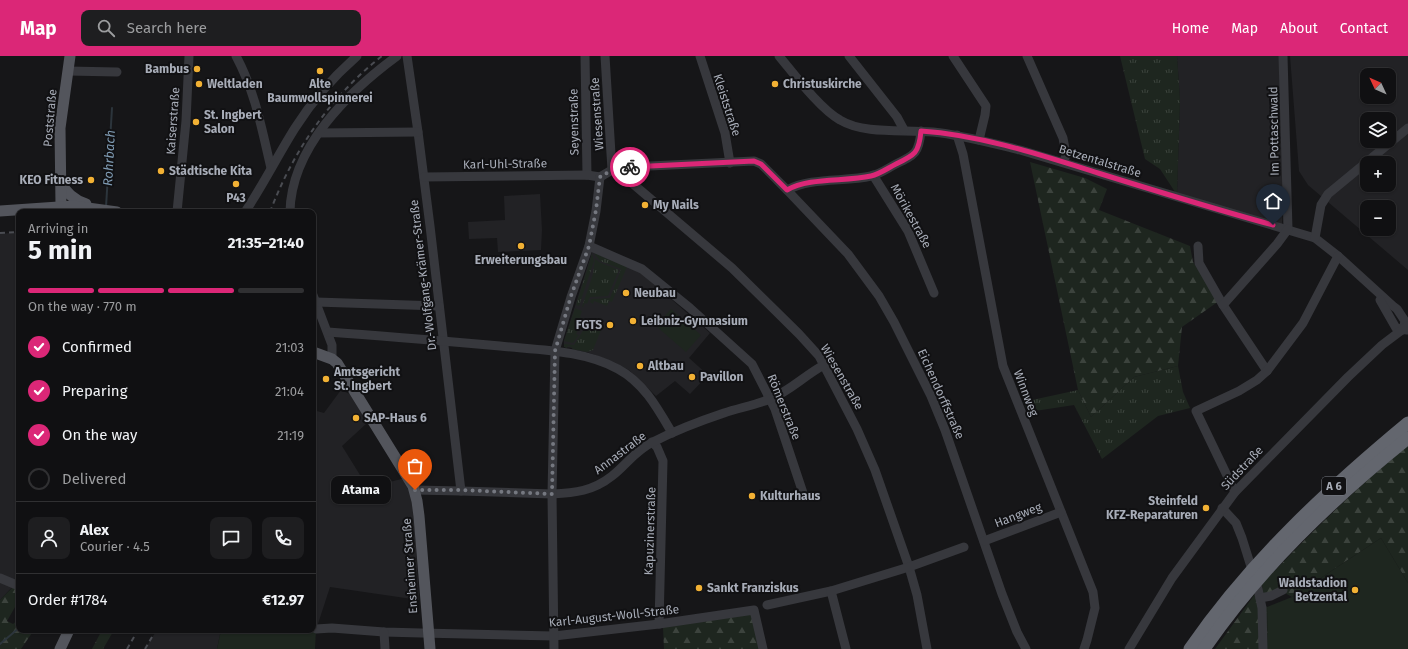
<!DOCTYPE html>
<html lang="en">
<head>
<meta charset="utf-8">
<style>
	:root { --surface:#101012; --page:#1e1e20; --text:#f1f3f6; --muted:#9c9d9f; --line:#303032; --accent:#db2777 }
	body { margin:0; font-family:"Fira Sans",sans-serif; background:var(--page); color:var(--text); height:100vh; display:flex; flex-direction:column; font-size:15px; white-space:nowrap }
	* { box-sizing:border-box; margin:0 }
	p { font-size:13px; color:var(--muted) }
	.icon { flex:none; width:22px; height:22px; fill:none; stroke:currentColor; stroke-width:2; stroke-linecap:round; stroke-linejoin:round }
	.map { position:relative; flex:1; overflow:hidden }
	.drawer { position:absolute; left:16px; top:153px; width:300px; height:424px; display:flex; flex-direction:column; background:var(--surface); border-radius:8px; box-shadow:0 1px 3px #0004,0 0 0 1px var(--line) }
	.drawer>* { flex:none }
	.needle { width:26px; rotate:314deg }
	.buttons { position:absolute; left:1360px; top:12px; display:grid; gap:8px }
	.buttons a { display:grid; place-items:center; width:36px; height:36px; border-radius:8px; background:var(--surface); box-shadow:0 1px 3px #0004,0 0 0 1px var(--line); font-size:20px }
	.pin { position:absolute; display:grid; place-items:center; width:34px; height:34px; color:#fff; margin:-41px -17px; border-radius:50% 50% 50% 0; rotate:-45deg; box-shadow:0 0 4px #0007 }
	.pin .icon { rotate:45deg }
	.courier { position:absolute; display:grid; place-items:center; width:40px; height:40px; margin:-20px; border:3px solid #db2777; border-radius:50%; background:#fff; color:#222; box-shadow:0 1px 5px #0007 }
	.bubble { position:absolute; height:28px; border-radius:8px; background:var(--surface); box-shadow:0 1px 3px #0004,0 0 0 1px var(--line); font-size:13px; font-weight:700; line-height:28px; text-align:center }
	.headline em { font-style:normal; font-weight:700 }
	.headline div { display:flex; flex-direction:column-reverse }
	.headline { display:flex; align-items:center; justify-content:space-between; height:68px; padding:0 12px }
	h1 { font-size:26px; font-weight:700; line-height:30px }
	.bar { display:grid; grid-template-columns:repeat(4,1fr); gap:6px 4px; align-content:center; height:48px; padding:0 12px }
	.bar i { height:5px; border-radius:3px; background:var(--line) }
	.bar .current { background:var(--accent) }
	.bar p { grid-column:span 4 }
	.line { display:flex; align-items:center; gap:10px; padding:0 12px; border-top:1px solid var(--line) }
	.line div { flex:1 }
	.round { display:grid; place-items:center; flex:none; width:42px; height:42px; border-radius:8px; background:var(--page) }
	ol { padding:0 12px; list-style:none }
	li { display:flex; align-items:center; gap:12px; height:44px }
	li p { margin-inline-start:auto }
	li .icon { padding:4px; border-radius:50%; background:var(--accent); color:#fff; stroke-width:4 }
	li:last-child { color:var(--muted) }
	li i { width:22px; height:22px; border:2px solid var(--line); border-radius:50% }
	header { display:flex; align-items:center; gap:24px; box-sizing:border-box; height:56px; padding:0 20px; background:var(--accent); color:#fff }
	header strong { font-size:19px }
	nav { display:flex; gap:22px; margin-inline-start:auto; font-size:14px }
	.search { width:280px; height:36px; background:var(--page); display:flex; align-items:center; gap:10px; box-sizing:border-box; padding:0 14px; border-radius:8px; color:var(--muted); font-size:15px }
	.map>svg:first-child { display:block }
	.built { fill:#222225; fill-rule:evenodd }
	.grass { fill:url(#grass-tufts) }
	.forest { fill:url(#forest-firs) }
	.green { fill:#1e261f }
	.lines { fill:none; stroke-linecap:round; stroke-linejoin:round }
	.stream { stroke:#2c353c; stroke-width:2 }
	.minor { stroke:#37383d; stroke-width:9 }
	.major { stroke:#53555c; stroke-width:11 }
	.highway { stroke:#63666e; stroke-width:13 }
	.rail { stroke:#4a4c52; stroke-width:2; stroke-dasharray:5 4; stroke-linecap:butt }
	.done { stroke:#757880; stroke-width:4; stroke-dasharray:0 7.2 }
	.route { stroke:#db2777; stroke-width:5 }
	.poi-dot { fill:#f2b134; stroke:#111113; stroke-width:1.5 }
	.labels { text-anchor:middle; dominant-baseline:central; stroke-width:4; stroke-linejoin:round; paint-order:stroke }
	.shield { fill:#111113; stroke:#7b7e86; stroke-width:1 }
	.shield-label { font-size:11px; font-weight:bold; fill:#a8adb8 }
	.poi-label { font-size:12px; font-weight:bold; fill:#a8adb8; stroke:#111113; text-anchor:start }
	.street-label { font-size:12px; fill:#a8adb8; stroke:#111113 }
	.water-label { font-size:13px; font-style:italic; fill:#7f9bb3; stroke:#111113 }
</style>
</head>
<body>
<header>
<strong>Map</strong>
<div class="search"><svg class="icon" aria-label="search" viewBox="0 0 24 24"><circle cx="10" cy="10" r="6"/><path d="M15 15l6 6"/></svg>Search here</div>
<nav><a>Home</a><a>Map</a><a>About</a><a>Contact</a></nav>
</header>
<div class="map">
<svg width="1408" height="593" viewBox="0 0 1408 593">
	<defs>
		<pattern id="grass-tufts" width="24" height="20" patternUnits="userSpaceOnUse"><rect width="24" height="20" fill="#1e261f"/><path d="M3 7l-1-3M5 7V3M7 7l1-3M15 17l-1-3M17 17v-4M19 17l1-3" fill="none" stroke="#3c433d"/></pattern>
		<pattern id="forest-firs" width="22" height="20" patternUnits="userSpaceOnUse"><rect width="22" height="20" fill="#1e261f"/><path d="M5 1l3.5 6h-7zM16 11l3.5 6h-7z" fill="#3c433d"/></pattern>
	</defs>
	<rect width="100%" height="100%" fill="#161618"/>
	<g class="built">
		<polygon points="1177,0 1287,0 1285,94 1282,169 1177,139 1180,44"/>
		<path d="M1290 0H1408V214L1308 129 1299 115ZM1367 19H1389V41H1367ZM1367 63H1389V85H1367ZM1367 107H1389V129H1367ZM1367 151H1389V173H1367Z"/>
		<polygon points="540,138 542,174 541,194 498,196 497,182 469,183 468,166 505,164 504,140"/>
		<polygon points="19,176 19,530 15,528 0,544 0,178"/>
		<polygon points="592,196 640,216 710,277 689,302 708,319 690,338 675,325 656,340 630,315 616,307 587,296 572,293 573,292 564,291 564,285"/>
		<polygon points="341,334 352,339 367,367 342,390 360,419 369,428 386,427 405,422 411,433 414,455 419,544 330,531 316,574 313,573 313,354 324,357"/>
		<polygon points="157,574 221,574 217,593 145,593"/>
	</g>
	<g class="grass">
		<polygon points="1120,0 1177,0 1180,44 1177,139 1160,113 1145,103"/>
		<polygon points="594,197 627,211 612,246 609,245 607,250 594,245 593,248 590,246 591,243 610,242 621,213 600,205"/>
		<polygon points="592,198 594,205 579,250 576,249"/>
		<polygon points="595,202 599,206 619,214 608,240 590,241 587,248 585,247 583,251 582,251 593,218"/>
		<polygon points="575,252 582,255 580,261 586,264 582,274 579,272 576,278 579,279 573,287 564,285"/>
		<polygon points="587,268 601,274 593,294 587,296 572,293 573,292 568,290 567,292 564,291 564,288 574,289"/>
		<polygon points="1178,310 1183,336 1190,352 1158,360 1102,403 1074,349 1028,356 1023,346 1078,334 1091,361 1134,321"/>
	</g>
	<g class="forest">
		<polygon points="1030,106 1085,122 1107,133 1099,154 1190,190 1193,206 1219,245 1182,271 1178,310 1134,321 1091,361 1078,334"/>
		<path d="M1408 390V527L1381 482 1292 541 1278 533 1263 543 1262 528C1308 480 1355 432 1408 390Z"/>
		<polygon points="16,528 19,530 19,544 7,565 13,568 19,563 19,574 34,574 21,593 0,593 0,544"/>
		<polygon points="1255,538 1267,551 1268,593 1215,593"/>
		<polygon points="751,558 761,593 664,593 663,571"/>
		<polygon points="102,574 114,574 103,593 92,593"/>
	</g>
	<g class="green">
		<polygon points="671,253 701,279 686,296 656,270"/>
		<polygon points="1381,482 1408,527 1408,593 1268,593 1267,551 1292,541"/>
		<polygon points="221,574 316,574 315,593 217,593"/>
	</g>
	<g class="lines">
		<g class="stream">
			<polyline points="106,151 112,52"/>
			<polyline points="0,588 19,572"/>
		</g>
		<g class="minor">
			<path d="M236 0C255 35 262 74 271 112"/>
			<polyline points="407,0 418,76 430,170 461,435"/>
			<polyline points="585,0 587,119"/>
			<polyline points="605,0 612,114"/>
			<polyline points="700,0 725,77 730,107"/>
			<path d="M779 0C794 18 820 53 840 64 865 79 904 73 933 76 962 79 991 87 1020 94L1315 182 1338 200 1393 250 1397 253 1405 265 1403 274"/>
			<polyline points="849,0 897,61 904,74"/>
			<polyline points="953,0 986,50 985,59 979,84"/>
			<polyline points="1027,0 1063,82 1066,98 1064,106"/>
			<polyline points="1283,0 1288,173"/>
			<polyline points="68,15 117,16"/>
			<polyline points="319,77 418,76"/>
			<polyline points="957,79 963,98 1003,310 1093,536 1095,552 1087,584 1084,593"/>
			<polyline points="612,114 626,122 732,212 799,278 819,300 857,373 875,414 909,511 917,539 927,593"/>
			<polyline points="873,119 908,175 934,237"/>
			<polyline points="424,121 587,119 600,121"/>
			<polyline points="600,121 612,114 629,111 754,105 761,108 787,134 848,198 879,240 894,266 931,340 945,374 1002,538 1017,576 1026,593"/>
			<path d="M787 134C811 121 845 126 871 120 880 118 888 112 896 108 915 99 919 97 921 75"/>
			<polyline points="177,156 186,65 189,0"/>
			<path d="M245 156C263 129 278 99 295 72 312 45 333 21 357 0"/>
			<path d="M290 156C291 92 348 36 397 0"/>
			<polyline points="1315,182 1321,149 1328,138 1408,72"/>
			<polyline points="589,190 642,213 690,252 752,308 775,353 803,437"/>
			<polyline points="1198,190 1199,207 1223,249 1267,315"/>
			<polyline points="313,239 332,289 332,303"/>
			<polyline points="1380,244 1396,272 1407,274"/>
			<polyline points="316,246 439,250"/>
			<polyline points="1223,249 1277,188 1288,173"/>
			<path d="M328 276C385 280 443 285 500 290 539 294 583 294 618 313 644 327 658 353 672 377"/>
			<polyline points="652,386 657,391 663,405 659,568"/>
			<path d="M415 434 461 435 552 438C575 437 593 435 612 420 626 409 636 394 653 386 676 374 700 365 724 357 739 352 755 349 770 343 790 335 805 319 824 309"/>
			<polyline points="1235,436 1196,355 1239,335 1257,324 1267,315 1303,267 1338,200"/>
			<polyline points="1222,452 1236,467 1242,482 1258,533 1262,552 1263,593"/>
			<polyline points="984,485 1061,456"/>
			<polyline points="0,522 19,530"/>
			<polyline points="1260,542 1271,540 1283,534"/>
			<polyline points="767,549 831,535"/>
			<polyline points="316,573 332,572 384,576 421,577 554,580 659,568 754,554 763,593"/>
			<polyline points="384,576 385,593"/>
			<polyline points="554,593 552,438 555,295 571,241 589,190 596,155 600,121"/>
			<polyline points="846,593 831,535 909,511 964,491"/>
			<polyline points="1129,593 1172,522 1235,436 1348,321 1382,289 1407,270"/>
		</g>
		<g class="major">
			<path d="M61 126C66 138 75 144 86 148"/>
			<polyline points="61,150 60,72 70,0"/>
			<polyline points="0,155 73,150 117,156"/>
			<polyline points="313,296 332,303 337,307 413,430 417,445 419,460 430,593"/>
			<polyline points="60,593 69,574"/>
		</g>
		<g class="highway">
			<path d="M1190 593C1251 505 1326 435 1408 367"/>
			<path d="M1204 593C1259 512 1332 443 1408 382"/>
		</g>
		<g class="rail">
			<path d="M270 156C293 95 330 41 382 0"/>
			<polyline points="0,177 19,176"/>
			<polyline points="127,593 138,574"/>
			<polyline points="145,593 156,574"/>
		</g>
	</g>
	<g class="lines">
		<polyline class="done" points="415,434 461,434 552,438 555,295 571,240 589,190 596,154 600,121 612,114 630,111"/>
		<path class="route" d="M630 111 754 105 761 108 787 134C809 121 845 126 871 120 880 118 888 112 896 108 915 99 919 97 921 75 981 79 1041 99 1098 117 1156 135 1214 153 1273 169"/>
	</g>
	<g class="poi-dot">
		<circle cx="197" cy="13" r="4"/>
		<circle cx="320" cy="15" r="4"/>
		<circle cx="199" cy="28" r="4"/>
		<circle cx="775" cy="28" r="4"/>
		<circle cx="196" cy="66" r="4"/>
		<circle cx="161" cy="115" r="4"/>
		<circle cx="91" cy="124" r="4"/>
		<circle cx="236" cy="128" r="4"/>
		<circle cx="645" cy="149" r="4"/>
		<circle cx="521" cy="190" r="4"/>
		<circle cx="626" cy="237" r="4"/>
		<circle cx="633" cy="265" r="4"/>
		<circle cx="610" cy="269" r="4"/>
		<circle cx="640" cy="310" r="4"/>
		<circle cx="692" cy="321" r="4"/>
		<circle cx="326" cy="323" r="4"/>
		<circle cx="356" cy="362" r="4"/>
		<circle cx="752" cy="440" r="4"/>
		<circle cx="1206" cy="452" r="4"/>
		<circle cx="699" cy="532" r="4"/>
		<circle cx="1355" cy="534" r="4"/>
	</g>
	<g class="labels">
		<rect class="shield" x="1322" y="421" width="24" height="18" rx="3"/>
		<g class="shield-label">
			<text x="1334" y="430">A 6</text>
		</g>
		<g class="poi-label">
			<text x="189" y="13" text-anchor="end">Bambus</text>
			<text x="207" y="28">Weltladen</text>
			<text x="320" y="28" text-anchor="middle">Alte<tspan x="320" dy="14">Baumwollspinnerei</tspan></text>
			<text x="783" y="28">Christuskirche</text>
			<text x="204" y="59">St. Ingbert<tspan x="204" dy="14">Salon</tspan></text>
			<text x="169" y="115">Städtische Kita</text>
			<text x="83" y="124" text-anchor="end">KEO Fitness</text>
			<text x="236" y="142" text-anchor="middle">P43</text>
			<text x="653" y="149">My Nails</text>
			<text x="521" y="204" text-anchor="middle">Erweiterungsbau</text>
			<text x="634" y="237">Neubau</text>
			<text x="641" y="265">Leibniz-Gymnasium</text>
			<text x="602" y="269" text-anchor="end">FGTS</text>
			<text x="648" y="310">Altbau</text>
			<text x="334" y="316">Amtsgericht<tspan x="334" dy="14">St. Ingbert</tspan></text>
			<text x="700" y="321">Pavillon</text>
			<text x="364" y="362">SAP-Haus 6</text>
			<text x="760" y="440">Kulturhaus</text>
			<text x="1198" y="445" text-anchor="end">Steinfeld<tspan x="1198" dy="14">KFZ-Reparaturen</tspan></text>
			<text x="1347" y="527" text-anchor="end">Waldstadion<tspan x="1347" dy="14">Betzental</tspan></text>
			<text x="707" y="532">Sankt Franziskus</text>
		</g>
		<g class="street-label">
			<text transform="translate(727 49) rotate(72)">Kleiststraße</text>
			<text transform="translate(597 58) rotate(-94)">Wiesenstraße</text>
			<text transform="translate(50 62) rotate(-85)">Poststraße</text>
			<text transform="translate(173 65) rotate(-86)">Kaiserstraße</text>
			<text transform="translate(574 66) rotate(-91)">Seyenstraße</text>
			<text transform="translate(1274 75) rotate(-91)">Im Pottaschwald</text>
			<text transform="translate(1100 105) rotate(17)">Betzentalstraße</text>
			<text transform="translate(505 108) rotate(-1)">Karl-Uhl-Straße</text>
			<text transform="translate(911 160) rotate(61)">Mörikestraße</text>
			<text transform="translate(423 219) rotate(-97)">Dr.-Wolfgang-Krämer-Straße</text>
			<text transform="translate(842 321) rotate(60)">Wiesenstraße</text>
			<text transform="translate(1026 337) rotate(69)">Winnweg</text>
			<text transform="translate(941 338) rotate(66)">Eichendorffstraße</text>
			<text transform="translate(784 351) rotate(68)">Römerstraße</text>
			<text transform="translate(620 397) rotate(-37)">Annastraße</text>
			<text transform="translate(1242 412) rotate(-47)">Südstraße</text>
			<text transform="translate(1018 459) rotate(-21)">Hangweg</text>
			<text transform="translate(650 475) rotate(-88)">Kapuzinerstraße</text>
			<text transform="translate(410 510) rotate(-94)">Ensheimer Straße</text>
			<text transform="translate(614 560) rotate(-6)">Karl-August-Woll-Straße</text>
		</g>
		<g class="water-label">
			<text transform="translate(109 102) rotate(-87)">Rohrbach</text>
		</g>
	</g>
</svg>
<div class="buttons">
<a><svg class="needle" viewBox="-14 -14 28 28"><path d="M0-13l5 13h-10z" fill="#e53935"/><path d="M0 13l5-13h-10z" fill="#9c9d9f"/></svg></a>
<a><svg class="icon" aria-label="layers" viewBox="0 0 24 24"><path d="M12 4l9 5-9 5-9-5zM3 14l9 5 9-5"/></svg></a>
<a>+</a>
<a>−</a>
</div>
<div class="pin" style="left:415px;top:434px;background:#ea580c"><svg class="icon" aria-label="bag" viewBox="0 0 24 24"><path d="M5 8h14l-1 12H6zM9 8a3 3 0 0 1 6 0"/></svg></div>
<div class="pin" style="left:1273px;top:169px;background:#1f2937"><svg class="icon" aria-label="home" viewBox="0 0 24 24"><path d="M3 11l9-7 9 7M6 9v11h12V9"/></svg></div>
<div class="courier" style="left:630px;top:111px"><svg class="icon" aria-label="bike" viewBox="0 0 24 24"><circle cx="6" cy="16" r="4"/><circle cx="18" cy="16" r="4"/><path d="M6 16l4-8h5l3 8M10 8l3 8H6M13 5h3"/></svg></div>
<div class="bubble" style="left:331px;top:420px;width:60px">Atama</div>
<section class="drawer">
<div class="headline"><div><h1>5 min</h1><p>Arriving in</p></div><em>21:35–21:40</em></div>
<div class="bar"><i class="current"></i><i class="current"></i><i class="current"></i><i></i><p>On the way · 770 m</p></div>
<ol>
<li><svg class="icon" aria-label="check" viewBox="0 0 24 24"><path d="M5 12l5 5 9-10"/></svg>Confirmed<p>21:03</p></li>
<li><svg class="icon" aria-label="check" viewBox="0 0 24 24"><path d="M5 12l5 5 9-10"/></svg>Preparing<p>21:04</p></li>
<li><svg class="icon" aria-label="check" viewBox="0 0 24 24"><path d="M5 12l5 5 9-10"/></svg>On the way<p>21:19</p></li>
<li><i></i>Delivered</li>
</ol>
<div class="line" style="height:72px"><a class="round"><svg class="icon" aria-label="person" viewBox="0 0 24 24"><circle cx="12" cy="8" r="4"/><path d="M4 21q1-7 8-7t8 7"/></svg></a><div><b>Alex</b><p>Courier · 4.5</p></div><a class="round"><svg class="icon" aria-label="chat" viewBox="0 0 24 24"><path d="M4 5h16v11H9l-5 4z"/></svg></a><a class="round"><svg class="icon" aria-label="phone" viewBox="0 0 24 24"><path d="M5 4h4l2 5-3 2q2 4 5 5l2-3 5 2v4C11 20 4 13 5 4z"/></svg></a></div>
<div class="line" style="height:52px"><div>Order #1784</div><b>€12.97</b></div>
</section>
</div>
</body>
</html>
